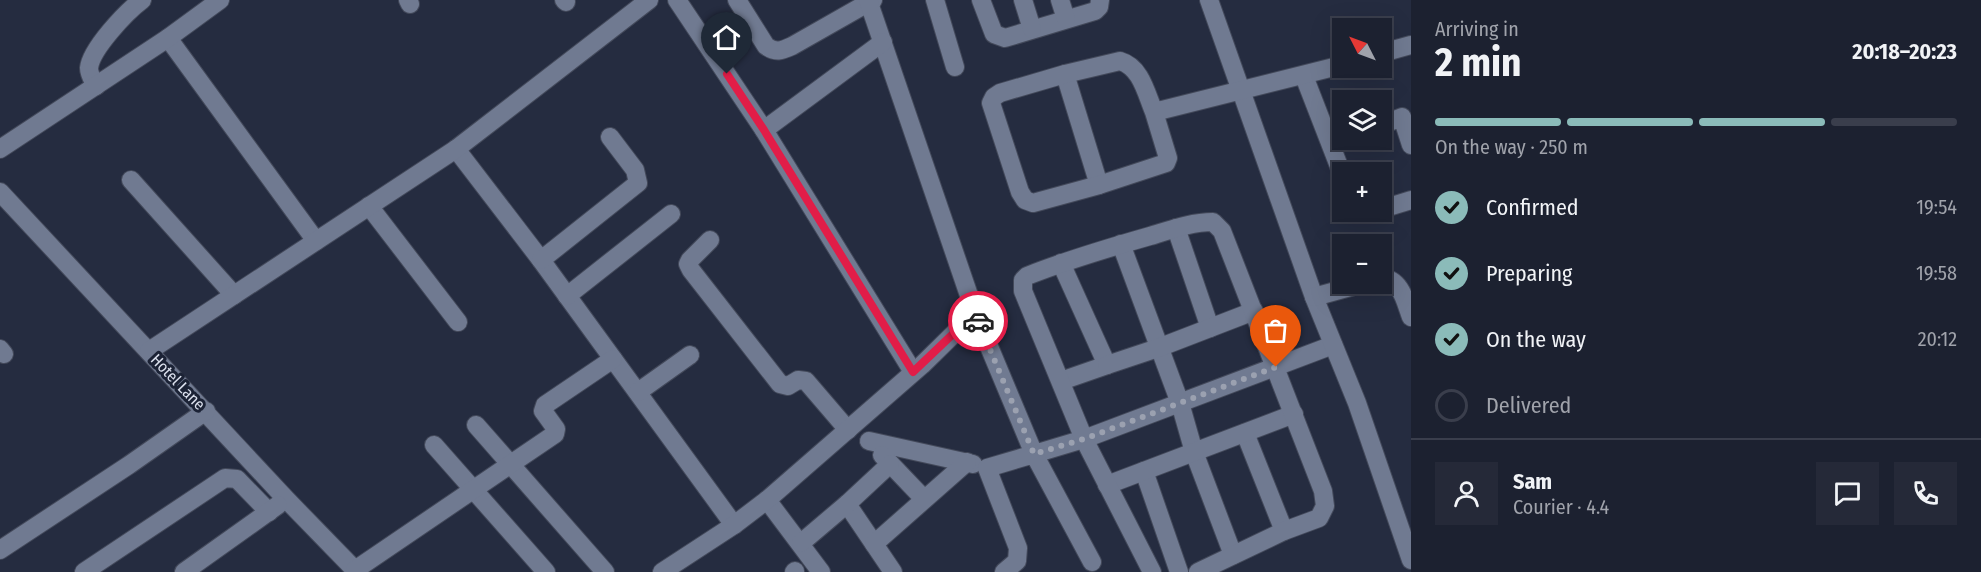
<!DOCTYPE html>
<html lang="en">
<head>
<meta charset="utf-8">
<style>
	:root { --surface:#1c2130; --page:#252938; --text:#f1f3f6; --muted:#a0a3ab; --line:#3a3e4c; --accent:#8bbbb9 }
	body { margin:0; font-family:"Fira Sans Condensed",sans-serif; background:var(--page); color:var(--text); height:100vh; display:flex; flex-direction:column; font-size:22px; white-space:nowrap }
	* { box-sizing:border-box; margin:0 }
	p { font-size:20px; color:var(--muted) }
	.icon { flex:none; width:33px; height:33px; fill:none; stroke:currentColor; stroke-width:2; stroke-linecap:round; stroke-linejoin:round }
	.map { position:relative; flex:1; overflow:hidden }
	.panel { display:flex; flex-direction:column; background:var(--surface); width:570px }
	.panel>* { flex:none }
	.needle { width:39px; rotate:312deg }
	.buttons { position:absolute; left:1332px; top:18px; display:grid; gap:12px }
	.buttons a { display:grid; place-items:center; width:60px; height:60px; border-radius:0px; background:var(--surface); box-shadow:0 6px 24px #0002,0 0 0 2px var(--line); font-size:30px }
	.pin { position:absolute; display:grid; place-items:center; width:51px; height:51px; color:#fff; margin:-62px -26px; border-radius:50% 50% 50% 0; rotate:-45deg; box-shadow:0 0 6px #0007 }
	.pin .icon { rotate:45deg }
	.courier { position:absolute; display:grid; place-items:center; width:60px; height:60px; margin:-30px; border:4px solid #e11d48; border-radius:50%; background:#fff; color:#222; box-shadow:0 2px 8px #0007 }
	.summary em { font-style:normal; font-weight:700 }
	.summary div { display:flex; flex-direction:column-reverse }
	.summary { display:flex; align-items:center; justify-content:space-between; height:102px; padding:0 24px }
	h1 { font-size:39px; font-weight:700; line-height:45px }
	.bar { display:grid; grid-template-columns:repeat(4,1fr); gap:9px 6px; align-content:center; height:72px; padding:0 24px }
	.bar i { height:8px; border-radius:4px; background:var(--line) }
	.bar .selected { background:var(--accent) }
	.bar p { grid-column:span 4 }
	.line { display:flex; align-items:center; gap:15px; padding:0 24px; border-top:2px solid var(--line) }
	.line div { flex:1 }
	.round { display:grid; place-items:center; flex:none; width:63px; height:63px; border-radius:0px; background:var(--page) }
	ol { padding:0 24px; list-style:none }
	li { display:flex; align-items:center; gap:18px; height:66px }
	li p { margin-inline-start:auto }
	li .icon { padding:6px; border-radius:50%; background:var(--accent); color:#111; stroke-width:4 }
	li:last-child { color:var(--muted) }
	li i { width:33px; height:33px; border:3px solid var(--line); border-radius:50% }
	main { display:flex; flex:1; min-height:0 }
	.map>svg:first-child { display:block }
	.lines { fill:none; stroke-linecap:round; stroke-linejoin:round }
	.minor-casing { stroke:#43495a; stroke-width:20 }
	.minor { stroke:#707a91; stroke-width:18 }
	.done { stroke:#9ba1b0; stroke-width:6; stroke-dasharray:0 10.8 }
	.route { stroke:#e11d48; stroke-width:8 }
	.labels { text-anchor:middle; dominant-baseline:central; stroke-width:6; stroke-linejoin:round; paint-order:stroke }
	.street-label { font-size:16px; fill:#dbe0ed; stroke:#1b2235 }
</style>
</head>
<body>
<main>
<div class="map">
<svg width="1411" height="572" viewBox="0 0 1411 572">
	<rect width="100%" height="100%" fill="#252c40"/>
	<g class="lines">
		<defs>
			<g id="minor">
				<polyline points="408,0 410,4"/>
				<polyline points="564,0 566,2"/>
				<polyline points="677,0 764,130 913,372"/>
				<path d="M737 0 766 46C776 53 781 51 792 46L873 0"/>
				<polyline points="868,0 975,313 1034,454 1084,439 1333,345"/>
				<polyline points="935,0 955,67"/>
				<polyline points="981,0 994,34 1005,38 1095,11 1099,7 1100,0"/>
				<polyline points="1023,0 1032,29"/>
				<polyline points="1060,0 1066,19"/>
				<polyline points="1209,0 1314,297 1357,403 1411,560"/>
				<polyline points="168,38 316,241"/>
				<polyline points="1382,53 1411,45"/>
				<polyline points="1065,74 1099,185"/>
				<polyline points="1304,76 1342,174"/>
				<path d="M96 86C93 80 89 75 89 68 91 49 126 12 142 0"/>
				<path d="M1154 112 1168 158 1166 163 1099 185 1033 203 1025 200 1020 192 991 103 994 97 1000 93 1065 74 1120 61C1141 67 1146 93 1154 112L1342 65"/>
				<polyline points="1382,125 1402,117 1411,145"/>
				<polyline points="764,130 883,42"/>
				<polyline points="0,149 168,38 220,0"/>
				<polyline points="456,149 541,260 734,525"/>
				<polyline points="131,180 234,295"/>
				<polyline points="0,192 286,499 357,572"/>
				<polyline points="369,206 458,322"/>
				<polyline points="1382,209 1411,200"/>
				<polyline points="1176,228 1210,328"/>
				<polyline points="710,240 690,260 688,264 691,270 780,384 788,386 798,380 806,381 848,430"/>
				<polyline points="1121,244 1180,403 1194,452 1233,555"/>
				<polyline points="541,260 638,183 635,170 610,137"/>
				<polyline points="1061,263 1107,365 1061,381"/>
				<path d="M1382 278C1401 279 1405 301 1411 317"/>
				<polyline points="567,296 671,214"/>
				<polyline points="1314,297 1361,284"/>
				<polyline points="0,349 4,354"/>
				<polyline points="149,351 456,149 649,0"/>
				<polyline points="1107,365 1158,348 1254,311"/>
				<polyline points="638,392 690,355"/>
				<polyline points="476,425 605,572"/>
				<polyline points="1245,433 1284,531"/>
				<polyline points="869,441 973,464"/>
				<polyline points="434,445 546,572"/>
				<polyline points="882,455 924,499"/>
				<polyline points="1144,471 1179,572"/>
				<polyline points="1107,485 1294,414"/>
				<polyline points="767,500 821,572"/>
				<polyline points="847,504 893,572"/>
				<polyline points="801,543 847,504 890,464"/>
				<polyline points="874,544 967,462"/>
				<polyline points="0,550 129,465 206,411"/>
				<polyline points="355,570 555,434 556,429 543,411 545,405 613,359"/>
				<polyline points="84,572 225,478 237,479 269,512"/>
				<polyline points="184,572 278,505"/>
				<polyline points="662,572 734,525 767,500 922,365 975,313"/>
				<polyline points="794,572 795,571"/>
				<polyline points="1004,572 1017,561 1018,548 987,468 1034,454 1092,562"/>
				<path d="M1152 572 1084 439 1023 291V280L1027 276C1067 260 1108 248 1150 236 1170 230 1191 222 1213 222L1222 231 1323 491 1325 506 1319 518 1284 531 1198 572"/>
			</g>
		</defs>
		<use href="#minor" class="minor-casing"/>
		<use href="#minor" class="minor"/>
	</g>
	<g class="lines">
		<polyline class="done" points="978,321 1034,454 1084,439 1276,367"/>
		<polyline class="route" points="727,74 764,130 913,372 975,313 978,321"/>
	</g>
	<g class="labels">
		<g class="street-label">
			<text transform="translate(178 382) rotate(46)">Hotel Lane</text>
		</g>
	</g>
</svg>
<div class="buttons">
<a><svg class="needle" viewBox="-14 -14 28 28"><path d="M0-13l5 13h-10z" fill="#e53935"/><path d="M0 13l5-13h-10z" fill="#a0a3ab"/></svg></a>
<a><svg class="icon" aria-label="layers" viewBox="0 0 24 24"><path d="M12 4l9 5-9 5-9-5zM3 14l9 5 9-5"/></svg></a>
<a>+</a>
<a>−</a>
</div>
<div class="pin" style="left:1276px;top:367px;background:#ea580c"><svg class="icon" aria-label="bag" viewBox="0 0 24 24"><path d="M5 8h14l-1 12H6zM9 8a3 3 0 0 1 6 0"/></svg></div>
<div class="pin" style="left:727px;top:74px;background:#1f2937"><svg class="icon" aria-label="home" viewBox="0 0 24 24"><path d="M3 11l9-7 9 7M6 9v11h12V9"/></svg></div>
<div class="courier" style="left:978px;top:321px"><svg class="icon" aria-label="car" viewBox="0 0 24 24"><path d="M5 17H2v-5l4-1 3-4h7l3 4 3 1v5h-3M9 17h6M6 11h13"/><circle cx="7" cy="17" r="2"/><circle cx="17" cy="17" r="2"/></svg></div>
</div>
<section class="panel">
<div class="summary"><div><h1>2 min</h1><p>Arriving in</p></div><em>20:18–20:23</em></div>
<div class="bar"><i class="selected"></i><i class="selected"></i><i class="selected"></i><i></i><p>On the way · 250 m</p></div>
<ol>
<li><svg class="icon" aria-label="check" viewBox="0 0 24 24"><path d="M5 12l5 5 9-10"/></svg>Confirmed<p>19:54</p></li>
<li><svg class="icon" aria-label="check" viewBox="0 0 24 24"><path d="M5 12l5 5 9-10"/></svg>Preparing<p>19:58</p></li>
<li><svg class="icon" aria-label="check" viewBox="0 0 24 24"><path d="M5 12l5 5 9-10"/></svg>On the way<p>20:12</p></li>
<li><i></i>Delivered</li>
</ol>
<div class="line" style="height:108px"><a class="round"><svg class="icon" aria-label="person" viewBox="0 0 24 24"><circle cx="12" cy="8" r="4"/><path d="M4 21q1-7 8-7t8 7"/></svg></a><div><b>Sam</b><p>Courier · 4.4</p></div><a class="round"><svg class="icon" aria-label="chat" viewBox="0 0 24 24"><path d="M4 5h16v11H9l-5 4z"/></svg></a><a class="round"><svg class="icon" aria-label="phone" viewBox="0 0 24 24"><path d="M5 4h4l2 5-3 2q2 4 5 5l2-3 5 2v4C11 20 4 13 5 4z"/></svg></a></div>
</section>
</main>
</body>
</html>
